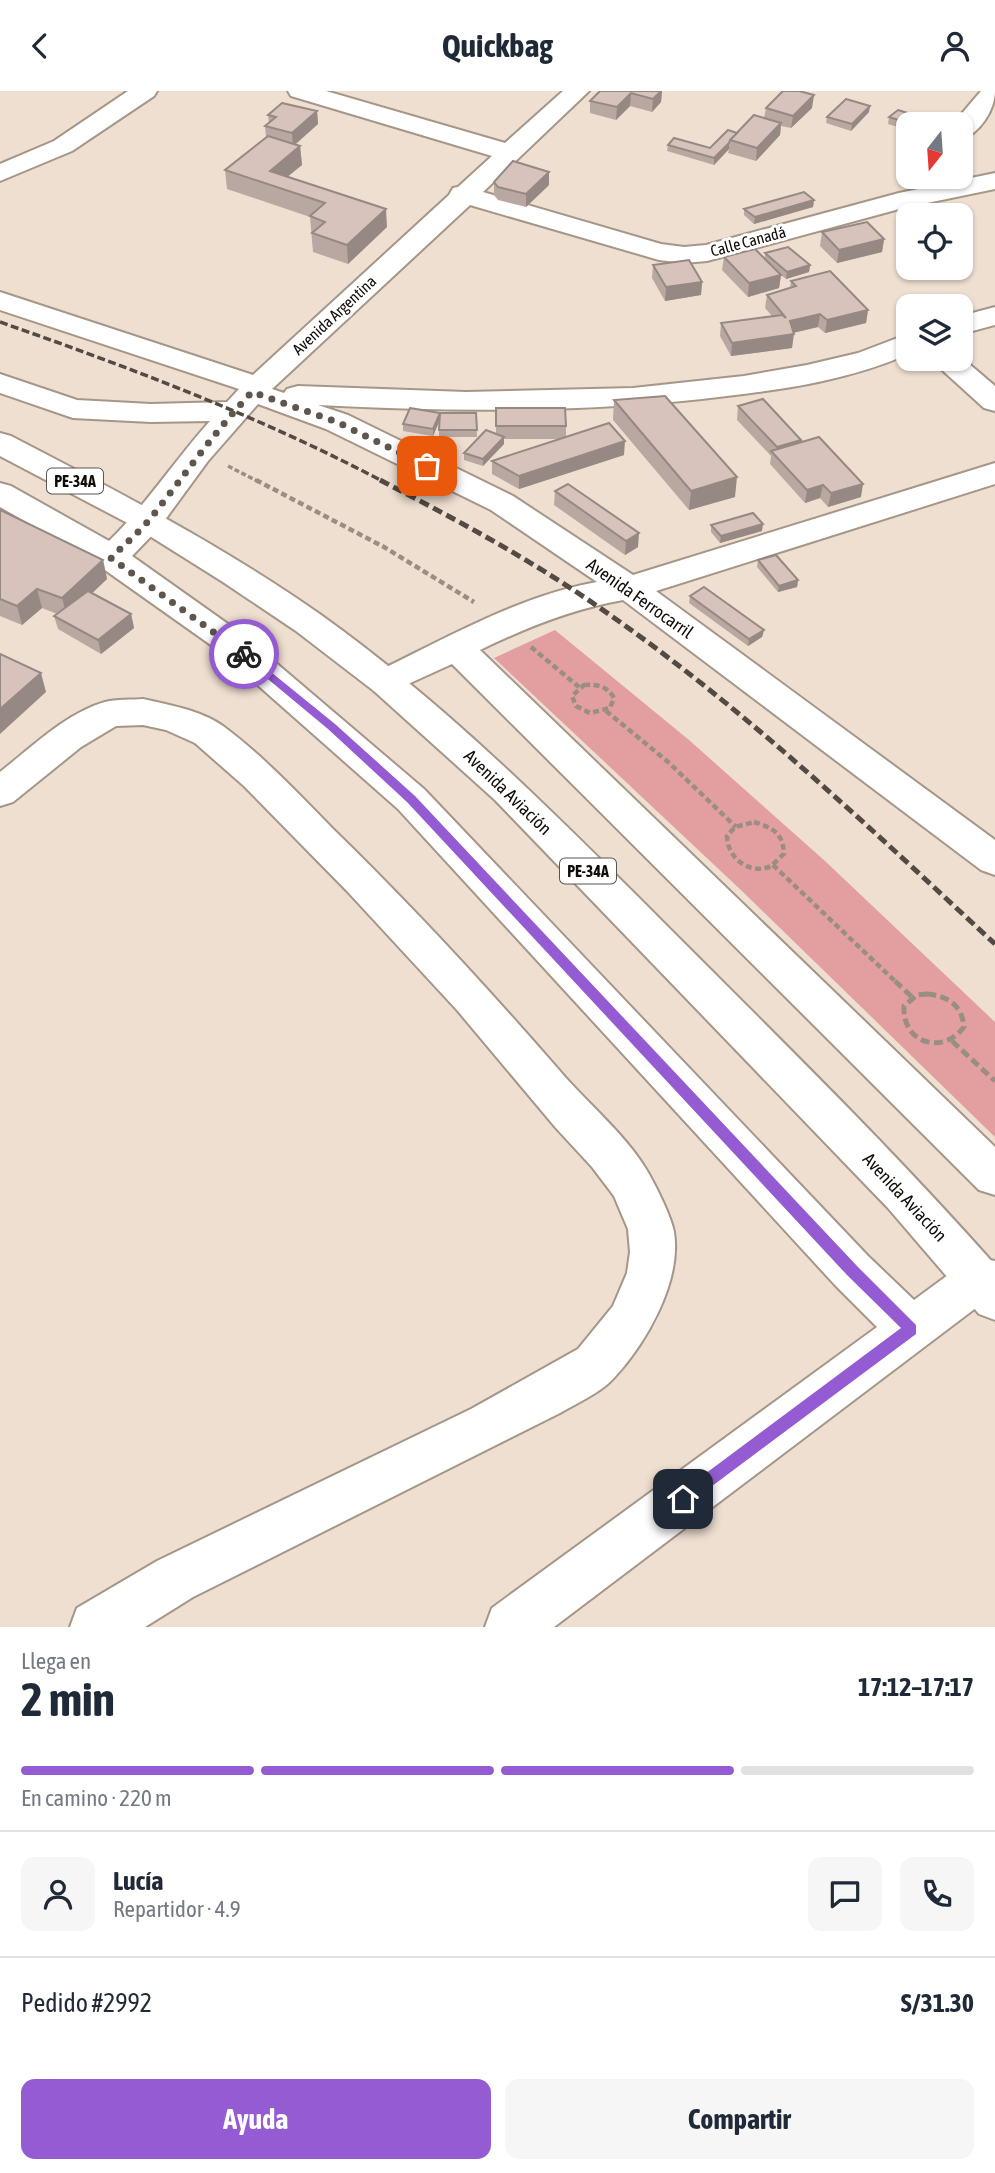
<!DOCTYPE html>
<html lang="es">
<head>
<meta charset="utf-8">
<style>
	:root { --surface:#fff; --page:#f6f6f7; --text:#1f2937; --muted:#747a83; --line:#e0e1e3; --accent:#945bd2 }
	body { margin:0; font-family:"Asap Condensed",sans-serif; background:var(--page); color:var(--text); height:100vh; display:flex; flex-direction:column; font-size:26px; white-space:nowrap }
	* { box-sizing:border-box; margin:0 }
	p { font-size:23px; color:var(--muted) }
	.icon { flex:none; width:38px; height:38px; fill:none; stroke:currentColor; stroke-width:2; stroke-linecap:round; stroke-linejoin:round }
	.map { position:relative; height:1536px; overflow:hidden }
	.side { display:flex; flex-direction:column; background:var(--surface); flex:1 }
	.side>* { flex:none }
	.needle { width:46px; rotate:197deg }
	.tools { position:absolute; left:896px; top:21px; display:grid; gap:14px }
	.tools a { display:grid; place-items:center; width:77px; height:77px; border-radius:14px; background:var(--surface); box-shadow:0 2px 5px #0004; font-size:35px }
	.pin { position:absolute; display:grid; place-items:center; width:60px; height:60px; color:#fff; margin:-30px; border-radius:14px; box-shadow:0 4px 10px #0006 }
	.courier { position:absolute; display:grid; place-items:center; width:70px; height:70px; margin:-35px; border:5px solid #945bd2; border-radius:50%; background:#fff; color:#222; box-shadow:0 2px 9px #0007 }
	.overview em { font-style:normal; font-weight:700 }
	.overview div { display:flex; flex-direction:column-reverse }
	.overview { display:flex; align-items:center; justify-content:space-between; height:119px; padding:0 21px }
	h1 { font-size:46px; font-weight:700; line-height:52px }
	.bar { display:grid; grid-template-columns:repeat(4,1fr); gap:10px 7px; align-content:center; height:84px; padding:0 21px }
	.bar i { height:9px; border-radius:5px; background:var(--line) }
	.bar .selected { background:var(--accent) }
	.bar p { grid-column:span 4 }
	.line { display:flex; align-items:center; gap:18px; padding:0 21px; border-top:2px solid var(--line) }
	.line div { flex:1 }
	.round { display:grid; place-items:center; flex:none; width:74px; height:74px; border-radius:14px; background:var(--page) }
	.primary-button { display:flex; gap:14px; margin-top:auto; padding:14px 21px }
	.primary-button a { flex:1; height:80px; border-radius:14px; background:var(--accent); color:#fff; font-size:28px; font-weight:700; line-height:80px; text-align:center }
	.primary-button a+a { background:var(--page); color:var(--text) }
	header { display:flex; justify-content:space-between; align-items:center; height:91px; padding:0 21px; background:var(--surface); font-size:32px; font-weight:700 }
	.map>svg:first-child { display:block }
	.green { fill:#e39ea0 }
	.lines { fill:none; stroke-linecap:round; stroke-linejoin:round }
	.minor-casing { stroke:#a59688; stroke-width:4 }
	.highway-casing { stroke:#a59688; stroke-width:4 }
	.path-far2 { stroke:#9a8e83; stroke-width:3.5; stroke-dasharray:5 2.5; stroke-linecap:butt }
	.path-far1 { stroke:#9a8e83; stroke-width:4.5; stroke-dasharray:6 3.5; stroke-linecap:butt }
	.path { stroke:#9a8e83; stroke-width:5; stroke-dasharray:9 4.5; stroke-linecap:butt }
	.minor { fill:#fff; fill-rule:evenodd }
	.highway { fill:#fff; fill-rule:evenodd }
	.rail-far1 { stroke:#534b43; stroke-width:3.5; stroke-dasharray:8 3.5; stroke-linecap:butt }
	.rail { stroke:#534b43; stroke-width:5; stroke-dasharray:10 5; stroke-linecap:butt }
	.wall { fill:#b9a8a1 }
	.shaded-wall { fill:#968883 }
	.building { fill:#d7c3bb; stroke:#968883; stroke-width:2 }
	.route { fill:#945bd2 }
	.done { stroke:#5e554d; stroke-width:7; stroke-dasharray:0 12.6 }
	.labels { text-anchor:middle; dominant-baseline:central; stroke-width:6; stroke-linejoin:round; paint-order:stroke }
	.far-street-label { font-size:16px; fill:#100b06; stroke:#fff }
	.shield { fill:#fff; stroke:#585451; stroke-width:2 }
	.shield-label { font-size:16px; font-weight:bold; fill:#100b06 }
	.street-label { font-size:18px; fill:#100b06; stroke:#fff }
</style>
</head>
<body>
<header><svg class="icon" aria-label="back" viewBox="0 0 24 24"><path d="M15 5l-7 7 7 7"/></svg>Quickbag<svg class="icon" aria-label="person" viewBox="0 0 24 24"><circle cx="12" cy="8" r="4"/><path d="M4 21q1-7 8-7t8 7"/></svg></header>
<div class="map">
<svg width="995" height="1536" viewBox="0 0 995 1536">
	<rect width="100%" height="100%" fill="#efdfd1"/>
	<polygon class="green" points="555,539 689,649 825,770 995,931 995,1046 743,801 494,567"/>
	<g class="lines">
		<defs>
			<g id="minor">
				<polygon points="128,0 157,0 154,5 72,60 0,90 0,73 54,50"/>
				<path d="M288 0H326L505 52 563 0H589L483 101 661 153 684 156 706 154 899 102 995 82V98L903 117 707 170 684 172 659 169 470 114 272 298 284 302 287 298 298 295 466 301 633 297 744 285 807 274 858 262 908 243V263C852 288 788 298 727 305 591 322 455 321 318 314L348 324 513 405 633 484 995 372V393L656 500 995 749V784L981 779 623 509C572 518 525 537 480 559L995 1056V1104L979 1099 452 573 386 603 374 600 368 591 374 582C445 548 518 505 597 491L491 419 326 338 258 313 208 370 159 437 132 465 242 543 424 698 868 1165 914 1209 963 1173 979 1167 995 1170V1212L985 1210 554 1536H485L492 1517 877 1236 836 1195 398 718 218 559 81 462 0 416V392L11 395 109 450C147 413 175 369 210 330L151 331 73 327 0 302V283L77 309 151 313 227 311 239 298 0 219V201L253 284 449 104 453 97 458 96 492 65 291 5Z"/>
				<path d="M981 0H995C995 18 980 43 961 48V33H953Z"/>
				<polygon points="995,216 995,234 961,243 961,225"/>
				<polygon points="961,266 995,295 995,320 984,317 930,268"/>
				<path d="M143 608C169 614 200 619 223 635 262 664 297 701 331 736 411 814 486 895 559 979 587 1012 624 1042 646 1078 655 1093 671 1125 674 1141 682 1190 646 1253 613 1288 600 1302 577 1312 560 1322L193 1506 145 1536H70L77 1517 157 1470 471 1318 578 1258 613 1215 627 1182 630 1161 628 1138 614 1105 592 1076 556 1037 457 919 347 800 244 695 195 652 166 639 143 634 116 635 81 656 13 711 0 715V681C31 657 66 622 105 611 117 608 131 609 143 608Z"/>
			</g>
			<path id="highway" d="M0 342 11 345C117 400 223 455 321 524 454 619 568 736 683 851 789 957 896 1062 995 1174V1229L979 1223 888 1117 495 709 374 600 296 540 223 491 137 437 0 365Z"/>
		</defs>
		<use href="#minor" class="minor-casing"/>
		<use href="#highway" class="highway-casing"/>
		<polyline class="path-far2" points="228,375 259,391"/>
		<g class="path-far1">
			<polyline points="256,389 384,456 474,511"/>
			<polyline points="531,556 579,596"/>
			<path d="M584 594C597 593 607 595 614 607L610 617 590 622 576 615 572 605Z"/>
			<polyline points="606,620 667,670 736,736"/>
			<path d="M754 731C773 737 783 742 784 763 780 766 775 772 771 775 749 785 727 766 727 745L735 736Z"/>
			<polyline points="773,774 897,892"/>
		</g>
		<g class="path">
			<polyline points="895,890 913,907"/>
			<path d="M927 903C948 905 962 914 964 936 942 965 902 952 904 915L917 904Z"/>
			<polyline points="952,950 995,990"/>
		</g>
		<use href="#minor" class="minor"/>
		<use href="#highway" class="highway"/>
		<path class="rail-far1" d="M0 231C131 277 261 326 384 391"/>
		<path class="rail" d="M380 389C455 428 530 468 600 517 742 615 869 736 995 853"/>
	</g>
	<g class="wall">
		<polygon points="600,0 662,0 661,11 652,21 630,15 616,29 590,22 590,10"/>
		<polygon points="766,17 812,17 791,37 781,35 780,44 756,70 728,62 729,58 714,74 667,60 668,54 710,57 764,27"/>
		<polygon points="317,20 318,33 295,54 300,55 302,74 287,85 387,136 348,173 313,161 310,126 227,98 225,79 266,46 265,35 269,32 268,24"/>
		<polygon points="869,21 851,40 826,32 827,26"/>
		<polygon points="889,26 930,29 929,33 908,33 908,39 888,33"/>
		<polygon points="494,91 549,94 526,116 498,109 494,104"/>
		<polygon points="814,109 813,116 754,133 744,124 744,118"/>
		<polygon points="822,141 884,148 882,161 837,172 820,155"/>
		<polygon points="765,162 810,174 809,181 786,188 775,179 781,184 779,197 748,206 722,179 724,166 765,168"/>
		<polygon points="653,174 702,191 701,204 665,210 652,187"/>
		<polygon points="791,190 868,219 866,232 825,242 818,236 793,242 792,257 731,265 720,245 721,232 772,225 765,217 767,204 790,197"/>
		<polygon points="614,309 735,406 689,419 613,329"/>
		<polygon points="738,315 801,349 801,351 861,406 828,416 820,407 805,412 770,373 771,365 737,329"/>
		<polygon points="496,317 566,335 566,346 624,364 519,398 492,383 492,370 558,348 504,348 504,353 483,375 464,369 464,362 496,343"/>
		<polygon points="440,322 476,322 477,346 439,346 439,330 433,345 403,340 403,333"/>
		<polygon points="555,400 638,456 625,464 554,414"/>
		<polygon points="0,419 103,469 107,488 92,502 131,523 134,537 101,563 58,538 54,525 57,523 42,517 22,534 0,525"/>
		<polygon points="711,434 762,440 720,452 711,441"/>
		<polygon points="758,469 798,489 797,496 778,501 757,476"/>
		<polygon points="690,505 764,539 762,546 748,555 689,512"/>
	</g>
	<g class="shaded-wall">
		<polygon points="661,0 662,0 661,11 652,21 653,8"/>
		<polygon points="631,2 630,15 616,29 617,16"/>
		<polygon points="814,4 812,17 791,37 793,25"/>
		<polygon points="870,15 869,21 851,40 852,33"/>
		<polygon points="317,20 318,33 293,55 292,42"/>
		<polygon points="781,32 780,44 756,70 757,57"/>
		<polygon points="729,52 729,58 714,74 714,67"/>
		<polygon points="300,55 302,74 275,96 270,80"/>
		<polygon points="549,81 549,94 526,116 526,103"/>
		<polygon points="814,109 813,116 754,133 755,126"/>
		<polygon points="386,118 387,136 348,173 347,154"/>
		<polygon points="884,148 882,161 837,172 839,159"/>
		<polygon points="810,174 809,181 786,188 787,181"/>
		<polygon points="781,184 779,197 748,206 749,192"/>
		<polygon points="702,191 701,204 665,210 666,196"/>
		<polygon points="868,219 866,232 825,242 827,229"/>
		<polygon points="820,223 818,236 788,243 790,230"/>
		<polygon points="794,243 792,257 731,265 732,252"/>
		<polygon points="440,322 440,329 433,345 433,338"/>
		<polygon points="504,346 504,353 483,375 483,368"/>
		<polygon points="801,349 799,362 776,364 777,356"/>
		<polygon points="625,350 624,364 519,398 519,385"/>
		<polygon points="737,386 735,406 689,419 691,400"/>
		<polygon points="863,393 861,406 828,416 831,402"/>
		<polygon points="823,394 820,407 805,412 807,399"/>
		<polygon points="763,433 762,440 720,452 721,445"/>
		<polygon points="639,442 638,456 625,464 626,450"/>
		<polygon points="103,469 107,488 67,526 62,507"/>
		<polygon points="798,489 797,496 778,501 779,495"/>
		<polygon points="37,498 42,517 22,534 17,515"/>
		<polygon points="131,523 134,537 101,563 98,549"/>
		<polygon points="764,539 762,546 748,555 749,548"/>
		<polygon points="41,582 46,601 0,643 0,618"/>
	</g>
	<g class="building">
		<polygon points="600,0 661,0 653,8 631,2 617,16 590,10"/>
		<polygon points="783,0 799,0 814,4 793,25 766,17"/>
		<polygon points="846,8 870,15 852,33 827,26"/>
		<polygon points="282,12 317,20 292,42 265,35 276,26 268,24"/>
		<polygon points="898,19 930,29 925,33 911,33 889,26"/>
		<polygon points="754,24 781,32 757,57 730,49"/>
		<polygon points="728,39 737,42 730,49 729,52 714,67 668,54 674,47 710,57"/>
		<polygon points="268,45 300,55 270,80 386,118 347,154 312,142 325,131 310,125 325,112 225,79"/>
		<polygon points="513,70 549,81 526,103 498,96 494,91"/>
		<polygon points="804,101 814,109 755,126 744,118"/>
		<polygon points="867,131 884,148 839,159 822,141"/>
		<polygon points="788,156 810,174 787,181 765,162"/>
		<polygon points="755,158 781,184 749,192 724,166"/>
		<polygon points="689,169 702,191 666,196 653,174"/>
		<polygon points="830,180 868,219 827,229 820,223 790,230 794,243 732,252 721,232 782,224 786,227 767,204 796,195 791,190"/>
		<polygon points="665,305 737,386 691,400 614,309"/>
		<polygon points="763,308 801,349 777,356 738,315"/>
		<polygon points="410,317 440,322 433,338 403,333"/>
		<polygon points="496,317 565,317 566,335 496,335"/>
		<polygon points="440,322 476,322 477,339 439,339"/>
		<polygon points="609,332 625,350 519,385 492,370"/>
		<polygon points="486,339 504,346 483,368 464,362"/>
		<polygon points="819,346 863,393 831,402 823,394 807,399 771,360"/>
		<polygon points="568,393 639,442 626,450 555,400"/>
		<polygon points="0,419 103,469 62,507 37,498 17,515 0,508"/>
		<polygon points="753,422 763,433 721,445 711,434"/>
		<polygon points="776,464 798,489 779,495 758,469"/>
		<polygon points="704,496 764,539 749,548 690,505"/>
		<polygon points="88,500 131,523 98,549 54,525"/>
		<polygon points="0,563 41,582 0,618"/>
	</g>
	<polygon class="route" points="244,559 335,633 415,705 857,1175 916,1234 916,1243 688,1413 683,1415 678,1413 676,1408 678,1403 901,1237 847,1184 407,711 328,638 240,565 240,560"/>
	<g class="lines">
		<path class="done" d="M244 563 111 467C124 454 138 442 150 428 184 385 214 341 252 301L337 331 427 375"/>
	</g>
	<g class="labels">
		<g class="far-street-label">
			<text transform="translate(748 150) rotate(-15)">Calle Canadá</text>
			<text transform="translate(334 224) rotate(-43)">Avenida Argentina</text>
		</g>
		<g class="shield">
			<rect x="47" y="377.5" width="56" height="25" rx="5"/>
			<rect x="560" y="767.5" width="56" height="25" rx="5"/>
		</g>
		<g class="shield-label">
			<text x="75" y="390">PE-34A</text>
			<text x="588" y="780">PE-34A</text>
		</g>
		<g class="street-label">
			<text transform="translate(640 507) rotate(35)">Avenida Ferrocarril</text>
			<text transform="translate(508 701) rotate(44)">Avenida Aviación</text>
			<text transform="translate(905 1106) rotate(47)">Avenida Aviación</text>
		</g>
	</g>
</svg>
<div class="tools">
<a><svg class="needle" viewBox="-14 -14 28 28"><path d="M0-13l5 13h-10z" fill="#e53935"/><path d="M0 13l5-13h-10z" fill="#747a83"/></svg></a>
<a><svg class="icon" aria-label="locate" viewBox="0 0 24 24"><circle cx="12" cy="12" r="6"/><path d="M12 2v4M12 18v4M2 12h4M18 12h4"/></svg></a>
<a><svg class="icon" aria-label="layers" viewBox="0 0 24 24"><path d="M12 4l9 5-9 5-9-5zM3 14l9 5 9-5"/></svg></a>
</div>
<div class="pin" style="left:427px;top:375px;background:#ea580c"><svg class="icon" aria-label="bag" viewBox="0 0 24 24"><path d="M5 8h14l-1 12H6zM9 8a3 3 0 0 1 6 0"/></svg></div>
<div class="pin" style="left:683px;top:1408px;background:#1f2937"><svg class="icon" aria-label="home" viewBox="0 0 24 24"><path d="M3 11l9-7 9 7M6 9v11h12V9"/></svg></div>
<div class="courier" style="left:244px;top:563px"><svg class="icon" aria-label="bike" viewBox="0 0 24 24"><circle cx="6" cy="16" r="4"/><circle cx="18" cy="16" r="4"/><path d="M6 16l4-8h5l3 8M10 8l3 8H6M13 5h3"/></svg></div>
</div>
<section class="side">
<div class="overview"><div><h1>2 min</h1><p>Llega en</p></div><em>17:12–17:17</em></div>
<div class="bar"><i class="selected"></i><i class="selected"></i><i class="selected"></i><i></i><p>En camino · 220 m</p></div>
<div class="line" style="height:126px"><a class="round"><svg class="icon" aria-label="person" viewBox="0 0 24 24"><circle cx="12" cy="8" r="4"/><path d="M4 21q1-7 8-7t8 7"/></svg></a><div><b>Lucía</b><p>Repartidor · 4.9</p></div><a class="round"><svg class="icon" aria-label="chat" viewBox="0 0 24 24"><path d="M4 5h16v11H9l-5 4z"/></svg></a><a class="round"><svg class="icon" aria-label="phone" viewBox="0 0 24 24"><path d="M5 4h4l2 5-3 2q2 4 5 5l2-3 5 2v4C11 20 4 13 5 4z"/></svg></a></div>
<div class="line" style="height:91px"><div>Pedido #2992</div><b>S/31.30</b></div>
<div class="primary-button"><a>Ayuda</a><a>Compartir</a></div>
</section>
</body>
</html>
